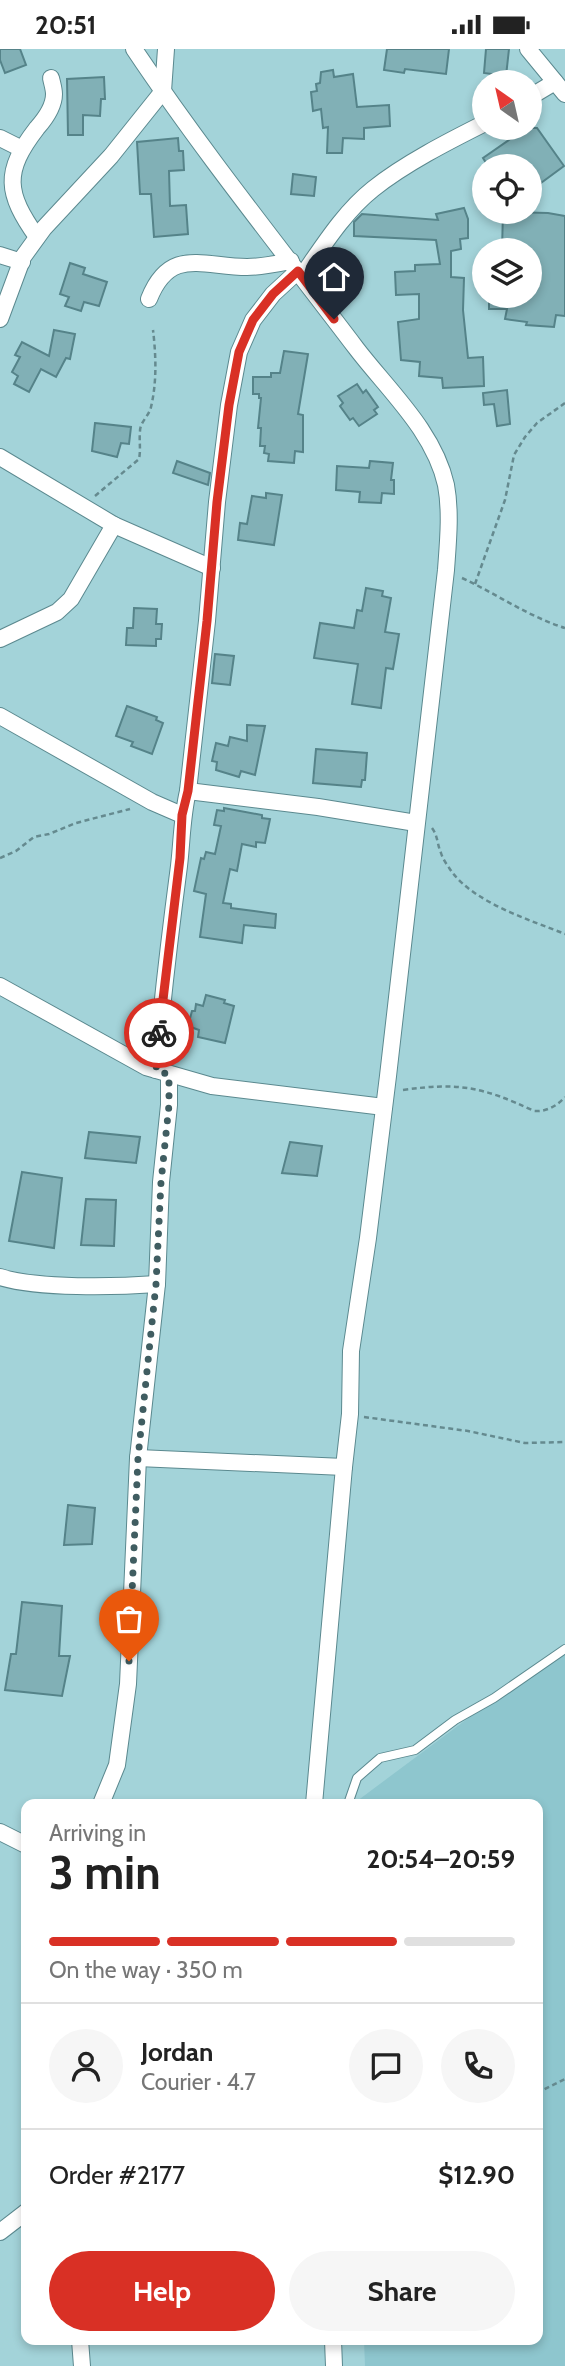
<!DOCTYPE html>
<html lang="en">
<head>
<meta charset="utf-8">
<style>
	:root { --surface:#fff; --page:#f6f6f6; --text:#222; --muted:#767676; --line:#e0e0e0; --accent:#d93025 }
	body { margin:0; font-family:Cabin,sans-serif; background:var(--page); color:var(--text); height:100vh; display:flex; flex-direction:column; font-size:26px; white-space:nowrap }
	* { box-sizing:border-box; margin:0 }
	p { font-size:23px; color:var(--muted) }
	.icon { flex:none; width:38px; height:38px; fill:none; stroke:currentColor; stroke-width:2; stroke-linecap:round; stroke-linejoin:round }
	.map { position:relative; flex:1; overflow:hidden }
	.drawer { position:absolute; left:21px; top:1750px; width:522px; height:546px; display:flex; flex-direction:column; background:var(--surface); border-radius:14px; box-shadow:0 4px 10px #0003 }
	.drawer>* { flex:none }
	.needle { width:46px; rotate:326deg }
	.controls { position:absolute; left:472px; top:21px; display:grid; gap:14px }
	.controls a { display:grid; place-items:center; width:70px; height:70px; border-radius:50%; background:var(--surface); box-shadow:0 4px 10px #0003; font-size:35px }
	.pin { position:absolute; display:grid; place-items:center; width:60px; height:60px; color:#fff; margin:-72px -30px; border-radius:50% 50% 50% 0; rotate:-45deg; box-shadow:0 0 7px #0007 }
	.pin .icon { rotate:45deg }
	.courier { position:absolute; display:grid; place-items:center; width:70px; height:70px; margin:-35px; border:5px solid #d93025; border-radius:50%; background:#fff; color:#222; box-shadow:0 2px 9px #0007 }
	.headline em { font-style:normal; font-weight:700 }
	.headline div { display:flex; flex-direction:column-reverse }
	.headline { display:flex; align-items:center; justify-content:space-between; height:119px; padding:0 28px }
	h1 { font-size:46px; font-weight:700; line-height:52px }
	.bar { display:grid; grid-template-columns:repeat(4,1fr); gap:10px 7px; align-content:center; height:84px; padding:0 28px }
	.bar i { height:9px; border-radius:5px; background:var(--line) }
	.bar .on { background:var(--accent) }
	.bar p { grid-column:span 4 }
	.line { display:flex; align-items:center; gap:18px; padding:0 28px; border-top:2px solid var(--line) }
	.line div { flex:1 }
	.round { display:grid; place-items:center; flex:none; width:74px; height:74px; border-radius:37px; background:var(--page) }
	.cta { display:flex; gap:14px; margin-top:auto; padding:14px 28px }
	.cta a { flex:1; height:80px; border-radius:42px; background:var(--accent); color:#fff; font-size:28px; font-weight:700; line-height:80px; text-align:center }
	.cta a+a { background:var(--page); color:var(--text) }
	.status { display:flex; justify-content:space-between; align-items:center; height:49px; padding:0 35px; background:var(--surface); direction:ltr }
	.status svg { height:19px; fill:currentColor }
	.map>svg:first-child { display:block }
	.built { fill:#8ec6ce }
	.building { fill:#81b0b6; stroke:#558389; stroke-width:2 }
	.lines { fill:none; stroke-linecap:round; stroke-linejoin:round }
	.lane-casing { stroke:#5b898f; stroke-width:10 }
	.street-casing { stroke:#5b898f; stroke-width:18 }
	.path { stroke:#658a8f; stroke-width:2.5; stroke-dasharray:5 3.5; stroke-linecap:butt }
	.lane { stroke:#fff; stroke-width:8 }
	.street { stroke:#fff; stroke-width:16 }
	.done { stroke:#405d61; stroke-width:7; stroke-dasharray:0 12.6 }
	.route { stroke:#d93025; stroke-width:9 }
</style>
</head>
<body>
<div class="status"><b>20:51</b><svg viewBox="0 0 49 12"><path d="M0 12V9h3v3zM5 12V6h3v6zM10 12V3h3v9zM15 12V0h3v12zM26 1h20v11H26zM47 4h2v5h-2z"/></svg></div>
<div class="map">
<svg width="565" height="2317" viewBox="0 0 565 2317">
	<rect width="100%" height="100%" fill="#a3d3d9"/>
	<polygon class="built" points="565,1597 565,2317 365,2317 364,2291 537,2291 537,1755 353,1755"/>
	<g class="building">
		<polygon points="0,0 20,0 26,16 5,24 0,11"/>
		<polygon points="387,0 449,0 446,25 405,20 404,24 384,21"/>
		<polygon points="486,0 509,0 506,27 484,24"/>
		<polygon points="333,21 334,28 353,25 357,58 389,56 390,77 364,79 364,90 343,89 342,104 327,104 328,78 323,79 321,60 313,62 311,43 317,42 316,35 320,34 321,23"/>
		<polygon points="104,28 105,50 101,50 100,67 83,66 83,86 68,86 67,30"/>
		<polygon points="526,79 537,79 564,117 530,142 530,117 488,117 483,109"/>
		<polygon points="178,89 179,102 183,102 184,121 169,122 170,157 186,156 188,185 154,188 151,145 140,145 137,93"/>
		<polygon points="293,125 316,128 314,147 291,145"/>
		<polygon points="464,159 468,170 468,189 460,190 461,200 451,202 451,228 464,229 463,261 468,309 483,308 484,337 443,339 442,329 419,327 420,313 401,311 398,273 419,270 419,245 396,246 395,223 415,222 415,216 440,215 436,191 354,187 354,173 362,165 438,171 436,165"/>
		<polygon points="503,163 548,164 565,167 565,267 556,266 554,278 526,276 527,273 505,270 507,260 489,260 489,247 530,247 530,201 502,201"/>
		<polygon points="70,214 85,219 83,225 107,233 99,257 84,253 81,262 65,257 69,248 60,245"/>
		<polygon points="54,281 75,285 70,310 66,309 56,328 41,320 29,343 14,335 18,327 12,323 20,308 15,306 22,293 49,307"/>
		<polygon points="284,302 308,305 298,365 303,366 303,403 295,402 294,414 268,412 269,405 264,404 265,397 260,397 261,379 258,379 261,349 259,349 259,345 253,345 253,328 271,328 271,324 280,324"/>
		<polygon points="357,335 363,344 366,341 378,358 374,361 377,365 359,377 353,369 350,371 340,357 343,354 338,347"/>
		<polygon points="507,341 510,375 497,377 494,355 484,356 483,344"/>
		<polygon points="95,374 131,378 129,395 121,394 117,408 92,402"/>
		<polygon points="177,412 210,424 208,436 173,424"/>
		<polygon points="370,412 393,414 391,431 394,431 394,445 382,444 381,454 359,453 360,443 336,441 337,417 369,419"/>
		<polygon points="266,444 282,446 274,496 238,491 240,474 247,475 252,447 266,449"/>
		<polygon points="366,539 383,542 382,547 391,549 385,583 399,585 393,620 386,619 381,659 352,655 358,615 314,609 320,574 354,579 357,561 362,562"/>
		<polygon points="134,559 157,560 156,575 162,575 161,590 156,590 156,597 126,596 127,579 133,579"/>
		<polygon points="215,605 234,607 230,636 212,634"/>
		<polygon points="127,657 157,668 156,671 163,674 152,705 131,697 133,693 116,687"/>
		<polygon points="247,676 265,677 255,726 241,722 239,728 216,721 217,713 212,712 216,694 228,697 230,688 247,692"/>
		<polygon points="316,700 367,704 365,731 362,731 361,738 313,734"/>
		<polygon points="224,759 262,766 262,769 270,770 265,794 256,793 256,798 242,795 237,822 230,820 223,854 231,855 231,859 276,865 275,879 244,876 242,894 200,888 206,845 194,842 201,809 204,810 206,803 215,805 221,777 214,776 217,761 224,762"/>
		<polygon points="206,946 225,951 224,954 234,957 225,994 198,988 199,981 188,977 192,962 195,962 196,955 203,957"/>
		<polygon points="89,1083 140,1088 136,1114 85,1109"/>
		<polygon points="290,1093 322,1097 317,1127 282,1124"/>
		<polygon points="22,1123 62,1129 54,1199 9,1192"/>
		<polygon points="86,1150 116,1151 114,1197 81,1196"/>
		<polygon points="68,1456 95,1459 92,1495 64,1496"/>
		<polygon points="22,1553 62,1557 59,1607 70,1607 62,1647 5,1641 11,1605 16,1605"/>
	</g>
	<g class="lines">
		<defs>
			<polyline id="lane" points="348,1755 357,1729 380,1709 415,1701 455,1671 494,1649 565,1600"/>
			<g id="street">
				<path d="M134 0C203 103 281 200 356 299 388 341 434 382 446 436 451 463 448 493 446 521L388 1027 368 1189 351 1302 350 1365 344 1418 314 1755"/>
				<polyline points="528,0 565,45"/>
				<polyline points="530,48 555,33"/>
				<polyline points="0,89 22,100"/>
				<path d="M37 188C6 144 3 123 37 79 45 70 54 58 54 45 54 40 52 34 51 29"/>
				<polyline points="0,206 22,213"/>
				<path d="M302 227C323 197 344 163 373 140 404 115 449 92 485 74"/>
				<path d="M149 250C170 197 203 218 247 218 262 218 276 215 291 212"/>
				<polyline points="0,270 23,208 44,179 111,107 163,42 166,0"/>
				<polyline points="0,408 114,476 212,519"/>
				<polyline points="0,590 57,563 71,550 114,476"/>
				<polyline points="0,667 152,753 182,766"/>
				<polyline points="188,742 318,758 416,774"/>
				<polyline points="0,937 146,1018 212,1037 384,1058"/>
				<path d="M156 1021C162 953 170 885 179 817 182 791 182 767 188 742L207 572 217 453 229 356 239 303 253 271 273 245 298 222"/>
				<path d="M0 1228C38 1240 116 1238 157 1235"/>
				<polyline points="138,1409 344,1418"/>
				<polyline points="101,1755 117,1716 128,1635 138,1409 157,1235 161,1133 169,1056 169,1025"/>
				<polyline points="0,1783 26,1796"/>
				<polyline points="0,2183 26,2163"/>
				<polyline points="80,2291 82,2317"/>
				<polyline points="333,2291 334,2317"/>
			</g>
		</defs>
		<use href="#lane" class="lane-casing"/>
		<use href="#street" class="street-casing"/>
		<g class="path">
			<path d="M95 447 139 410C141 400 139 392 140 382 140 373 149 367 151 358 157 333 156 306 153 281"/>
			<path d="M462 529C497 545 527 567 565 579"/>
			<polyline points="475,535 505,451 514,406 525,388 537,374 565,354"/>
			<path d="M432 779C438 787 437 795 441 804 443 811 448 817 452 823 475 854 530 871 565 885"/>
			<polyline points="0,809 16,802 34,788 49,785 76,774 130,760"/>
			<path d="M403 1041C459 1033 483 1038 534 1062 546 1063 557 1057 565 1048"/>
			<polyline points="364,1368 468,1382 525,1394 565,1393"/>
			<polyline points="537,2044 565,2030"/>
		</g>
		<use href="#lane" class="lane"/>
		<use href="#street" class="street"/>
	</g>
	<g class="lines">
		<polyline class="done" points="129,1612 138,1409 156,1235 161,1133 169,1056 169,1026 156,1021 159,984"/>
		<polyline class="route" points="159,984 180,809 182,766 188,742 207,572 217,453 229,356 239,303 253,271 273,245 298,222 334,270"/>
	</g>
</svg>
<div class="controls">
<a><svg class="needle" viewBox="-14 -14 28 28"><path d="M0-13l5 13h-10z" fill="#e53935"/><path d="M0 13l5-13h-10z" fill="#767676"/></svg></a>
<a><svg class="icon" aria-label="locate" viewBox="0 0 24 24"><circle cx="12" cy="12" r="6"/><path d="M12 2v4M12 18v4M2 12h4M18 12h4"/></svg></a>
<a><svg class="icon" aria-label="layers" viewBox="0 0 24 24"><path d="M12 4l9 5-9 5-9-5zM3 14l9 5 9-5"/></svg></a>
</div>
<div class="pin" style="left:129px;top:1612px;background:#ea580c"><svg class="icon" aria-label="bag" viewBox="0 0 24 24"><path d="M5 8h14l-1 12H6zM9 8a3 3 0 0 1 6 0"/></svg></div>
<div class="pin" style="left:334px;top:270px;background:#1f2937"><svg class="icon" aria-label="home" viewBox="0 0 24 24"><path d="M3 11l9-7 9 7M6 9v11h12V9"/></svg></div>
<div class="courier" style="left:159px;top:984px"><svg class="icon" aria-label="bike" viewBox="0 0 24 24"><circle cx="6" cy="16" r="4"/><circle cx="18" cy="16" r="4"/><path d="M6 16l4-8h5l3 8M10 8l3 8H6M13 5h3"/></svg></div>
<section class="drawer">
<div class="headline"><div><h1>3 min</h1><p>Arriving in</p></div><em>20:54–20:59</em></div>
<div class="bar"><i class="on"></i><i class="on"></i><i class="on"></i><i></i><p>On the way · 350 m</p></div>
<div class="line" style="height:126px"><a class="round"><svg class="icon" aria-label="person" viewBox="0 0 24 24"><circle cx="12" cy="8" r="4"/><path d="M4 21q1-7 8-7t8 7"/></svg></a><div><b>Jordan</b><p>Courier · 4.7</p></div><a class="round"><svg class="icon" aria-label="chat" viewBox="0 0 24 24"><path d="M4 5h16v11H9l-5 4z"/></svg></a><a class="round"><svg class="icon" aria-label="phone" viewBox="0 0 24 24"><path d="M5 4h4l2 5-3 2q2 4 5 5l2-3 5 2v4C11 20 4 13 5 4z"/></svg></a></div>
<div class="line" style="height:91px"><div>Order #2177</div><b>$12.90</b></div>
<div class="cta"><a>Help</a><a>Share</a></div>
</section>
</div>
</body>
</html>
